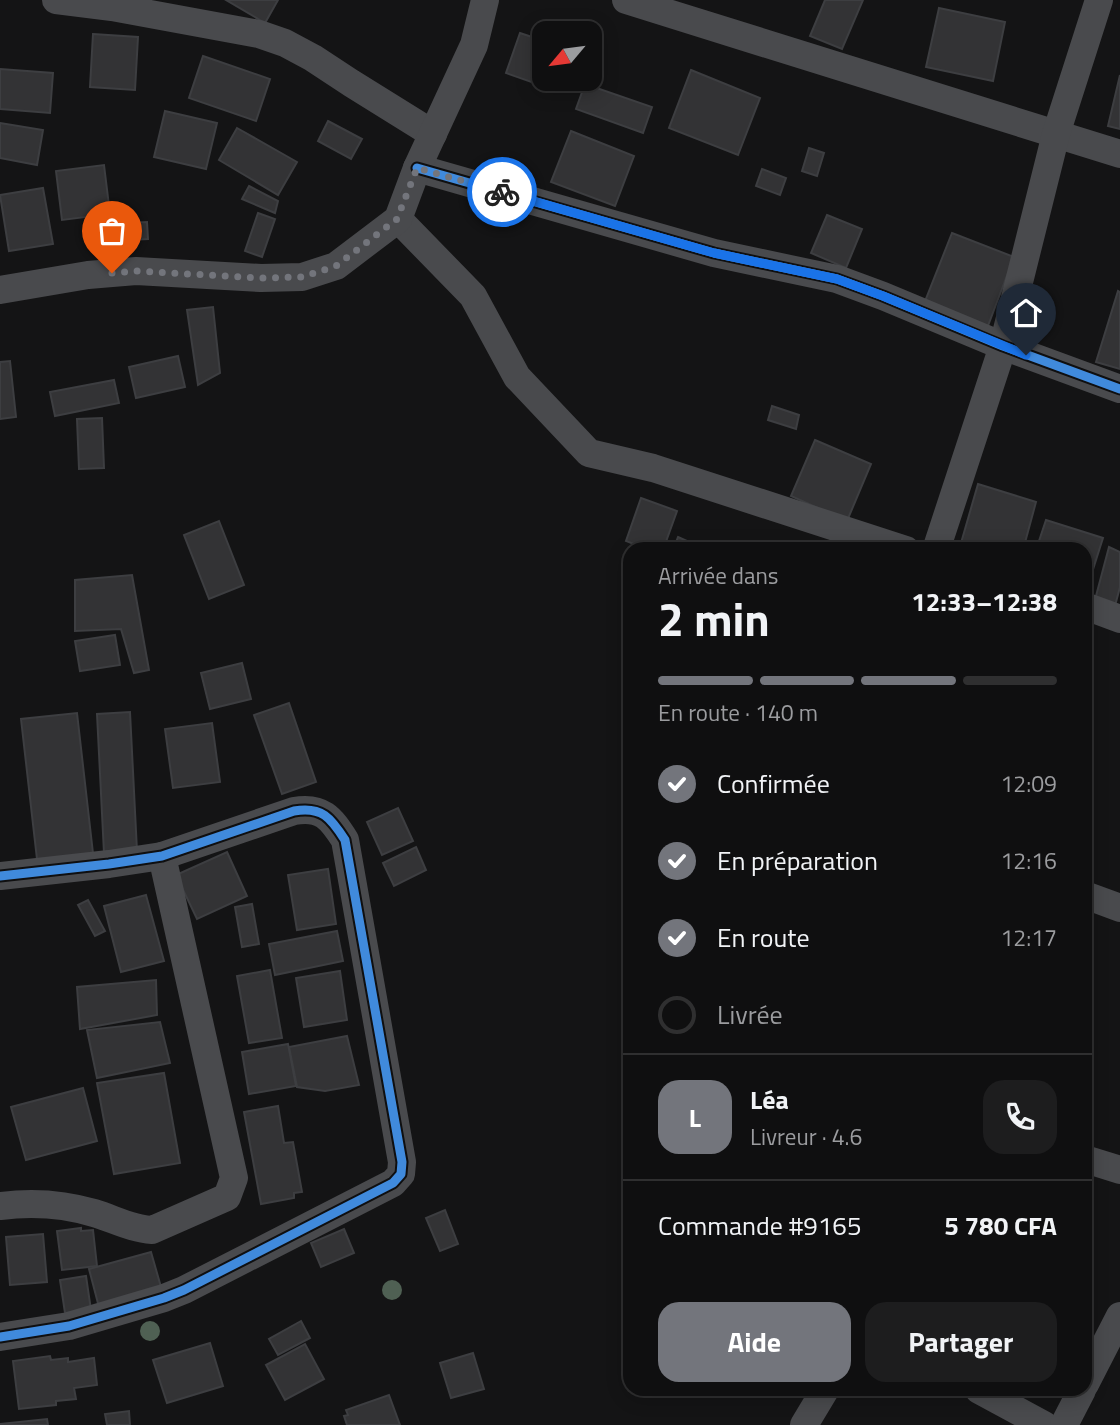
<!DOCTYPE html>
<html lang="fr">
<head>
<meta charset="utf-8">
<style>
	:root { --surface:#0f0f10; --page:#1d1d1e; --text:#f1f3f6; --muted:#9b9c9f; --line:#2f2f30; --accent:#73757c }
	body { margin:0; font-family:"Titillium Web",sans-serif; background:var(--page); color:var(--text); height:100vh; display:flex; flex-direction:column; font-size:26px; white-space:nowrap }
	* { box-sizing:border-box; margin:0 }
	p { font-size:23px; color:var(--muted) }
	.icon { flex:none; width:38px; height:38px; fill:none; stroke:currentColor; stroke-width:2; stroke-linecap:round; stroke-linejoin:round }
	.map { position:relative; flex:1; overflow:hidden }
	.sheet { position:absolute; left:623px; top:542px; width:469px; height:854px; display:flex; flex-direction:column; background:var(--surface); border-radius:21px; box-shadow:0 4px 18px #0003,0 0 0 2px var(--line) }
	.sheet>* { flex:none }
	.needle { width:46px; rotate:241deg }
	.controls { position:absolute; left:532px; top:21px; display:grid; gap:14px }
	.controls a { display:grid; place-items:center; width:70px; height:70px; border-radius:14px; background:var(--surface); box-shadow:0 4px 18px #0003,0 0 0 2px var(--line); font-size:35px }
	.pin { position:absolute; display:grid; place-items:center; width:60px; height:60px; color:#fff; margin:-72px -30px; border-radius:50% 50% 50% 0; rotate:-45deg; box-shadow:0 0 7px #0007 }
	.pin .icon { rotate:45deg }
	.courier { position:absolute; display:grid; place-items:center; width:70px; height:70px; margin:-35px; border:5px solid #1a73e8; border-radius:50%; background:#fff; color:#222; box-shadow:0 2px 9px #0007 }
	.headline em { font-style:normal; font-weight:700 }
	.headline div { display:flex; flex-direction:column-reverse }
	.headline { display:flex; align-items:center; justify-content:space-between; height:119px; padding:0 35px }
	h1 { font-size:46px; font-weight:700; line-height:52px }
	.bar { display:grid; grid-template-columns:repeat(4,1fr); gap:10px 7px; align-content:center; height:84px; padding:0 35px }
	.bar i { height:9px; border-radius:5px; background:var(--line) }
	.bar .active { background:var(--accent) }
	.bar p { grid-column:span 4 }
	.line { display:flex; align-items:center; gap:18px; padding:0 35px; border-top:2px solid var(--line) }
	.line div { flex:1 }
	.round { display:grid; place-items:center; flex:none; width:74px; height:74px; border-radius:21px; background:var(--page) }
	ol { padding:0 35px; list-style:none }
	li { display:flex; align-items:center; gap:21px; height:77px }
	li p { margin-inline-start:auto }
	li .icon { padding:7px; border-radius:50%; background:var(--accent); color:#fff; stroke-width:4 }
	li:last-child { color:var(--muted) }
	li i { width:38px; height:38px; border:4px solid var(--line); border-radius:50% }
	.action { display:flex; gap:14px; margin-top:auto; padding:14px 35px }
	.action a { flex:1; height:80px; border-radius:21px; background:var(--accent); color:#fff; font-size:28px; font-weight:700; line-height:80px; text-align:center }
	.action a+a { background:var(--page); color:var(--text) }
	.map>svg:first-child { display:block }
	.building { fill:#333335; stroke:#3d3e41; stroke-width:2 }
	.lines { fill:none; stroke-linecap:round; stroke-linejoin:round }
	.minor { stroke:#494a4d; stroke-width:28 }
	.cycleway-casing { stroke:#0f0f10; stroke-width:13 }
	.cycleway { stroke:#408adc; stroke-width:9 }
	.tree { fill:#4f6053 }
	.done { stroke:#73757c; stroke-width:7; stroke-dasharray:0 12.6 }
	.route { stroke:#1a73e8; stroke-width:9 }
</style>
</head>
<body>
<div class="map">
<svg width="1120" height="1425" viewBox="0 0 1120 1425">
	<rect width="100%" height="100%" fill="#141415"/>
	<g class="building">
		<polygon points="226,0 278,0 265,23"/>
		<polygon points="825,0 863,0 842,49 810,36"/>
		<polygon points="939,8 1005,22 993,81 926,67"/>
		<polygon points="520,33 544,41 544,79 561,79 557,91 506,73"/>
		<polygon points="93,34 138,37 135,90 90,87"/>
		<polygon points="203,56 270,79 256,121 189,98"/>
		<polygon points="0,69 53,73 50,113 0,109"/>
		<polygon points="691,70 760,98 738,155 669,128"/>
		<polygon points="1120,75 1120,129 1108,126"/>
		<polygon points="585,84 652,107 643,133 576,109"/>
		<polygon points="165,111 217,123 206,169 154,157"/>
		<polygon points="328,121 362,139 351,159 318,141"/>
		<polygon points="0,123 43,130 37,165 0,158"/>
		<polygon points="237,128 297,162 278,195 219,160"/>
		<polygon points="571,131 634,156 615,206 551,182"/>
		<polygon points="809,148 824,153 817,176 802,171"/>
		<polygon points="104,165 110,214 62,220 56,171"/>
		<polygon points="762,169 786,178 780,195 756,186"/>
		<polygon points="249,186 278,201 275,213 242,199"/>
		<polygon points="43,188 53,244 9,251 0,195"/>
		<polygon points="258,213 275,219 262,257 245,251"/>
		<polygon points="827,215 862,229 846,268 811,253"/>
		<polygon points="147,222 148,239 129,240 128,223"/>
		<polygon points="952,233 1014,257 983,339 920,314"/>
		<polygon points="1118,291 1120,292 1120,369 1096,362"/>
		<polygon points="213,307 220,373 198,385 187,310"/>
		<polygon points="178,356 185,387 136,398 129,367"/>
		<polygon points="10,361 16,417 0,419 0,362"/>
		<polygon points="114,380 119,403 55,416 50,392"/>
		<polygon points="772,406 799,415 796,429 768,420"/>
		<polygon points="102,418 104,468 79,469 77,419"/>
		<polygon points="815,440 871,464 847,521 791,496"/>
		<polygon points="978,484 1036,502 1023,550 959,550"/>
		<polygon points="641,498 677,511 663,550 649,550 626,541"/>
		<polygon points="1046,520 1103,538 1089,582 1085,581 1085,550 1036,550"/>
		<polygon points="219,521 244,585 209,599 184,535"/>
		<polygon points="678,537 707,550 673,550"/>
		<polygon points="1109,547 1120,552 1120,587 1112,617 1092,611"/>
		<polygon points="132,575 149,670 134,673 121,629 75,631 75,580"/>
		<polygon points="115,635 120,665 80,671 75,641"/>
		<polygon points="242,663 251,699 210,709 201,673"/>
		<polygon points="289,703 316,782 282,794 254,715"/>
		<polygon points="130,712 137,851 104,853 97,714"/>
		<polygon points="77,713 94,862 38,868 21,719"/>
		<polygon points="212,723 220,782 173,788 165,729"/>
		<polygon points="398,808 413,841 382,855 367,822"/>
		<polygon points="416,847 426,870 394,886 383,863"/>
		<polygon points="227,852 247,896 197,919 176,875"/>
		<polygon points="328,869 336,924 297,930 288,875"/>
		<polygon points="146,895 164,961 121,972 104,906"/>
		<polygon points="88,900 105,931 95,936 78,905"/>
		<polygon points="252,904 259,944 242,947 235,907"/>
		<polygon points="337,931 343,961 275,975 269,944"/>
		<polygon points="270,970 282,1038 249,1043 237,976"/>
		<polygon points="340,971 347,1020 304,1027 296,978"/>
		<polygon points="156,980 157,1015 80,1029 77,987"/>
		<polygon points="160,1022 170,1063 97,1078 87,1030"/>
		<polygon points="347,1036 359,1085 325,1091 297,1087 289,1047"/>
		<polygon points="288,1044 296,1086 249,1094 242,1052"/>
		<polygon points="164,1073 180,1163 114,1174 97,1083"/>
		<polygon points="83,1088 97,1141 26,1160 11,1107"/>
		<polygon points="278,1106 284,1143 293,1142 302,1192 294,1193 294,1198 261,1204 244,1112"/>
		<polygon points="445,1210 458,1244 440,1251 426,1218"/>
		<polygon points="81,1228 81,1231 93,1230 97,1266 62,1270 57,1231"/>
		<polygon points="344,1229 354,1253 321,1267 311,1243"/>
		<polygon points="43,1234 47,1282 10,1285 6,1237"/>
		<polygon points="151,1252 163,1294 100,1311 89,1269"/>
		<polygon points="86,1276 91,1310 65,1313 60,1280"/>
		<polygon points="301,1321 310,1338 278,1355 269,1339"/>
		<polygon points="210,1343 223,1386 167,1403 153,1360"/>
		<polygon points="305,1344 324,1379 285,1400 266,1365"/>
		<polygon points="473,1353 484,1389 451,1398 440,1363"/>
		<polygon points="50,1356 51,1360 68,1358 68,1362 94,1358 97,1385 74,1388 76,1399 56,1401 56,1405 19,1409 13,1361"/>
		<polygon points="389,1395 400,1425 347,1425 344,1416 348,1415 346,1410"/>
		<polygon points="129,1411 130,1425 107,1425 105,1414"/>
		<polygon points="47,1419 48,1425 0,1425 0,1424"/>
	</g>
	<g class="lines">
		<g class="minor">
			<polyline points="56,0 112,7 259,34 285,43 313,58 351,83 433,134"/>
			<polyline points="626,0 1120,154"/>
			<polyline points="417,168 714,253 837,279 883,296 1003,346 1120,389"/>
			<polyline points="398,219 473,296 517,377 589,453 653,468 906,550"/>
			<polyline points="0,290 88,275 136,271 261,278 302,277 336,266 398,219 417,168 474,45 485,0"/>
			<polyline points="936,550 1003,346 1056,134 1099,0"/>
			<polyline points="1085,606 1120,619"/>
			<path d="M0 876 109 864 162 856 294 811C322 806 331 818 345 840L402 1162 401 1174 393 1183 184 1290 164 1298 69 1326 0 1337"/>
			<polyline points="1085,895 1120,908"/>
			<polyline points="1085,1159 1120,1170"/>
			<path d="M0 1206C31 1202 64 1204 94 1213 114 1219 132 1229 152 1230L227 1197 234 1178 162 856"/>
			<polyline points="1085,1384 1120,1316"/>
			<polyline points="979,1390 1044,1425"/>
			<polyline points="804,1425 825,1390"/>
			<polyline points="1064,1425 1082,1390"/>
		</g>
		<defs>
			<g id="cycleway">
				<polyline points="417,168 714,253 837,279 883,296 1003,346 1120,389"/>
				<path d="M0 876 109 864 162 856 294 811C322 806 331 818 345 840L402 1162 401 1174 393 1183 184 1290 164 1298 69 1326 0 1337"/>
			</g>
		</defs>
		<use href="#cycleway" class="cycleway-casing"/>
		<use href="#cycleway" class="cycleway"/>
	</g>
	<g class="tree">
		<circle cx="392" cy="1290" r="10"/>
		<circle cx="150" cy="1331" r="10"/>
	</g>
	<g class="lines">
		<polyline class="done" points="112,273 136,271 261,278 302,277 336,266 397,219 417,168 502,192"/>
		<polyline class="route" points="502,192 714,253 837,279 883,296 1026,355"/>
	</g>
</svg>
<div class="controls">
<a><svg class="needle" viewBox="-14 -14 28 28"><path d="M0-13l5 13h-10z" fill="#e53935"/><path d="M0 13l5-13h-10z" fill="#9b9c9f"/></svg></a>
</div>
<div class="pin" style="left:112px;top:273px;background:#ea580c"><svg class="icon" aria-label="bag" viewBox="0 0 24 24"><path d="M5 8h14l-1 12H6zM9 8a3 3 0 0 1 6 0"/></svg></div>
<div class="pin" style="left:1026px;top:355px;background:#1f2937"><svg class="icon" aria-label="home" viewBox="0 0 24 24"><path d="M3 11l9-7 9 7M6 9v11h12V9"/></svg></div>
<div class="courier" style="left:502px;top:192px"><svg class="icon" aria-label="bike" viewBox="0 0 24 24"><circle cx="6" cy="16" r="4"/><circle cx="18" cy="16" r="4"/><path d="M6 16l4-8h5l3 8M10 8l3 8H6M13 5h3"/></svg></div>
<section class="sheet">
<div class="headline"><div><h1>2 min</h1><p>Arrivée dans</p></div><em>12:33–12:38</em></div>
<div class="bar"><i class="active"></i><i class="active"></i><i class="active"></i><i></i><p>En route · 140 m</p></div>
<ol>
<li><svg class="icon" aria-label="check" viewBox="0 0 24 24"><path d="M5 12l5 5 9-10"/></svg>Confirmée<p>12:09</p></li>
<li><svg class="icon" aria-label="check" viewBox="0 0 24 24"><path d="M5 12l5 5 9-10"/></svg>En préparation<p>12:16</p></li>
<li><svg class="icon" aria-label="check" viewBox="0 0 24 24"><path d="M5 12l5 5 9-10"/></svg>En route<p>12:17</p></li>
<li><i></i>Livrée</li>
</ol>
<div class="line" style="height:126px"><b class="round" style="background:var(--accent);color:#fff">L</b><div><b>Léa</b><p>Livreur · 4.6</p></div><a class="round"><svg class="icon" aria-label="phone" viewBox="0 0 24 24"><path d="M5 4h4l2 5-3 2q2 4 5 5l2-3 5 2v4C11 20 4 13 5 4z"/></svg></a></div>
<div class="line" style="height:91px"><div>Commande #9165</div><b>5 780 CFA</b></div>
<div class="action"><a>Aide</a><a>Partager</a></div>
</section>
</div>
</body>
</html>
